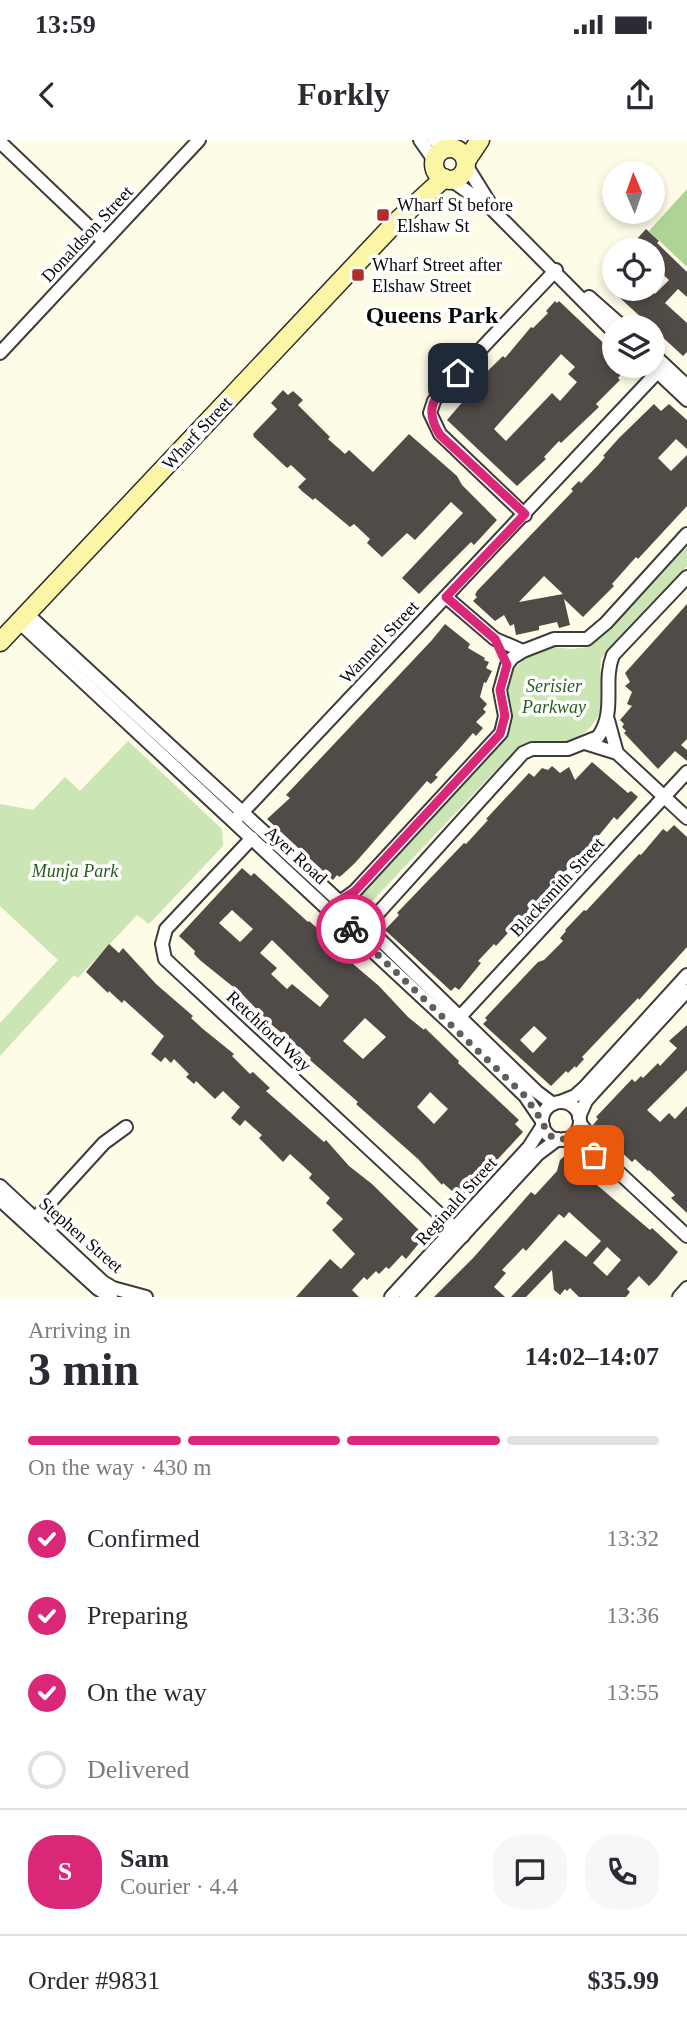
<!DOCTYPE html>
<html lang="en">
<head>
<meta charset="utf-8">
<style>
	:root { --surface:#fff; --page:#f7f7f7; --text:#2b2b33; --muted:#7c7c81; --line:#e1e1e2; --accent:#db2777 }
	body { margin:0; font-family:Georgia,serif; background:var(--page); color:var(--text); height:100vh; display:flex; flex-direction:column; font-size:26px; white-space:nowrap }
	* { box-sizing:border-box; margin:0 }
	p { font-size:23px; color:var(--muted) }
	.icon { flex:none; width:38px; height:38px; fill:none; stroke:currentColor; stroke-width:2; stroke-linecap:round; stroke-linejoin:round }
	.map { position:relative; height:1157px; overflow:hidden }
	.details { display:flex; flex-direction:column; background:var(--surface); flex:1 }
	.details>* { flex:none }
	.needle { width:46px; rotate:358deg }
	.fabs { position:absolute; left:602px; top:21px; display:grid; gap:14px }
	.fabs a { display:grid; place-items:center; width:63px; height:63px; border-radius:50%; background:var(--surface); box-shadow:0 4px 10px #0003; font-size:35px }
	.pin { position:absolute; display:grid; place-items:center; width:60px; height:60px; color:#fff; margin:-30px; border-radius:14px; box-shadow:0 4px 10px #0006 }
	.courier { position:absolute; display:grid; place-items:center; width:70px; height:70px; margin:-35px; border:5px solid #db2777; border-radius:50%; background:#fff; color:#222; box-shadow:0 2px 9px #0007 }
	.summary em { font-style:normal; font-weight:700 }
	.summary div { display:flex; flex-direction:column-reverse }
	.summary { display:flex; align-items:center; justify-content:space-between; height:119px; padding:0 28px }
	h1 { font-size:46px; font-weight:700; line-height:52px }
	.bar { display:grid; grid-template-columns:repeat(4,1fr); gap:10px 7px; align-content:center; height:84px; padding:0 28px }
	.bar i { height:9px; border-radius:5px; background:var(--line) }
	.bar .on { background:var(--accent) }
	.bar p { grid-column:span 4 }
	.line { display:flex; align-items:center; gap:18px; padding:0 28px; border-top:2px solid var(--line) }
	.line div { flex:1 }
	.round { display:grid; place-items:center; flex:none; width:74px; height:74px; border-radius:28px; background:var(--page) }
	ol { padding:0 28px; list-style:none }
	li { display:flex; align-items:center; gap:21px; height:77px }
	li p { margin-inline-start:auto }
	li .icon { padding:7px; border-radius:50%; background:var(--accent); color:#fff; stroke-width:4 }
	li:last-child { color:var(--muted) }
	li i { width:38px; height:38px; border:4px solid var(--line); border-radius:50% }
	.status { display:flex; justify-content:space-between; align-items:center; height:49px; padding:0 35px; background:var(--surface); direction:ltr }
	.status svg { height:19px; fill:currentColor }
	header { display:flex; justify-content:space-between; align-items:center; height:91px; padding:0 28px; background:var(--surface); font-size:32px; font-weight:700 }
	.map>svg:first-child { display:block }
	.green { fill:#cbe5b4 }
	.forest { fill:#aed495 }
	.building { fill:#514b47; fill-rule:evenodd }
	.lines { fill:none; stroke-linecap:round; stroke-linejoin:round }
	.street-casing { stroke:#3c3c3c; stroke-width:16 }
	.secondary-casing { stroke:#2b2b2b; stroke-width:21 }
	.street { stroke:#fff; stroke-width:12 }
	.secondary { stroke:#faf6a6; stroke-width:18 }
	.done { stroke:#5f5e57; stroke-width:7; stroke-dasharray:0 12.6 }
	.route { stroke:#db2777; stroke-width:9 }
	.poi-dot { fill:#af2d2b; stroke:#fff; stroke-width:2.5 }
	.labels { text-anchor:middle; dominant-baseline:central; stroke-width:7; stroke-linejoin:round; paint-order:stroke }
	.poi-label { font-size:18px; fill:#090909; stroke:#fff; text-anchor:start }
	.street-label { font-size:18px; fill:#090909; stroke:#fff }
	.park-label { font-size:18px; font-style:italic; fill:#285c1f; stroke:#fff }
	.district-label { font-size:24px; font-weight:bold; fill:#090909; stroke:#fff }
</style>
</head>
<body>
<div class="status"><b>13:59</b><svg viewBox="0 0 49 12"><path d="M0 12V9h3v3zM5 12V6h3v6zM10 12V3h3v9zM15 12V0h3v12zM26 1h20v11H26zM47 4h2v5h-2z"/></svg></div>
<header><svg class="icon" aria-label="back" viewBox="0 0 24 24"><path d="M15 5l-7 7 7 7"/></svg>Forkly<svg class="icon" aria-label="share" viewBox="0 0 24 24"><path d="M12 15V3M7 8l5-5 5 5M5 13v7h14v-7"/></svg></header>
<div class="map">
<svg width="687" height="1157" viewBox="0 0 687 1157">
	<rect width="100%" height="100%" fill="#fefbe7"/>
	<g class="green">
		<path d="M687 405V426L601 519C599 533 603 544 603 557 602 582 581 602 557 603 552 604 546 601 541 601 534 601 526 604 519 606L360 774 350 764 508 593 511 577 506 560 507 548 511 533 523 520 538 510 553 507 572 509 588 507 645 451Z"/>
		<polygon points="128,601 222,689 223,706 149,784 137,775 78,838 74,835 0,916 0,883 58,820 0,766 0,664 33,670 65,637 80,651"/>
	</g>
	<polygon class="forest" points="687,49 687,127 649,91"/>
	<g class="building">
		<polygon points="646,89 659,101 657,103 687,132 687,157 678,149 665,163 687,183 687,212 683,216 619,157 620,155 614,149 650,149 655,154 669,140 653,125 653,110 627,110"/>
		<path d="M555 161 557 163 559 161 614 213V226H628L618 238 620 240 596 264 599 267 561 303 559 301 544 317 546 319 517 346 447 280 466 258 463 255 503 216 505 218 531 187 533 188 548 173 546 171ZM561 214 575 227 568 234 577 242 560 261 552 253 506 301 494 289Z"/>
		<polygon points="283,250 288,255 293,251 303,260 298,265 330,297 328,299 345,314 349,310 373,332 409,294 457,336 462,345 497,380 474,405 471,402 419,454 402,438 463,373 451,362 415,400 407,393 382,417 367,403 370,399 354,384 350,387 315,358 313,360 303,352 298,347 306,339 291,325 287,328 254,297 253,294 277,269 271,263"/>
		<path d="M654 264 661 271 669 264 687 280V309L676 299 658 318 671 331 687 315V366L638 419 636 417 612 444 614 446 583 477 564 459 570 485 559 488 557 482 539 486V490L516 495 514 484 510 486 504 475 495 481 473 461 477 457 475 455 477 451 573 351 571 349 579 341 581 343 599 324 605 317 603 316 619 298ZM544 436 563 454 519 462Z"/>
		<polygon points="687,464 687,599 681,605 687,610 687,621 675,611 658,629 624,593 626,591 622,587 624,584 620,580 632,566 627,564 632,552 625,546 630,542 625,533"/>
		<polygon points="445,484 470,504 468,508 485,518 484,520 489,522 486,528 492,531 486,543 484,542 480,557 487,564 483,569 486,572 476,582 483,588 476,596 473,593 459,609 435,635 438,637 431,644 427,641 355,723 342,735 339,737 337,735 333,740 267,679 290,658 286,655 432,500"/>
		<polygon points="592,622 628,653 631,651 638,657 617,680 614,677 579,720 572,727 570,726 496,806 494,804 478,821 481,823 459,850 455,847 451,851 385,790 399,775 397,773 464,703 466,704 488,680 486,679 529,633 534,637 542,628 548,630 552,626 560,633 569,627 575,640"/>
		<path d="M674 685 687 697V807L639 860 638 858 582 917 584 919 576 928 575 926 568 933 566 931 551 946 483 884 487 880 485 878 538 822 544 820 563 801 560 798 566 791 565 790 584 770 586 771 639 714 641 715 663 689 667 692ZM534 886 547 898 533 913 520 900Z"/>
		<path d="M242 728 251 736 254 733 308 782 309 781 325 795 323 797 326 801 379 846 408 877 424 890 425 888 459 921 458 923 519 980 515 984 523 992 461 1059 443 1043 442 1045 418 1019 356 964 358 962 310 920 311 918 272 885 242 854 201 821 194 814 195 811 179 796ZM232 770 253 789 240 802 219 783ZM272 800 329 856 320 867 292 844 287 849 271 834 277 828 260 813ZM365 878 386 897 363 919 343 901ZM430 952 448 969 434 984 417 967Z"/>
		<polygon points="109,804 119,813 123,808 156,844 193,876 191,878 203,889 234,914 232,916 250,934 253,932 270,948 266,951 324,1002 326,1000 349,1026 372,1044 425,1096 406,1119 402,1115 389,1129 386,1127 379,1134 376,1131 367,1140 364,1137 352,1150 359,1157 296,1157 330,1119 341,1129 355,1114 332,1090 343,1079 326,1063 330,1058 309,1038 312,1034 290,1014 283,1022 259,998 262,995 245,980 240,986 231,978 240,967 223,951 215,959 196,941 194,944 186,937 189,934 174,919 171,923 165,917 161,922 151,914 164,896 124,860 122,863 109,851 108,853 86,832"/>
		<polygon points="687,885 687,930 647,970 660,982 669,973 675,979 687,966 687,1073 671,1058 675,1055 649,1030 648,1031 635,1019 632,1022 593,985 598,979 596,977 632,939 635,942 641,936 643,938 658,923 660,926 677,908 669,901"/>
		<path d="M569 1012 600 1042 597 1045 650 1090 652 1088 678 1112 657 1138 649 1146 639 1136 627 1149 630 1152 626 1157H579L570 1148 567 1151 565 1149 560 1155 554 1150 552 1130 526 1157H511L565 1100 586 1117 601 1101 569 1072 564 1078 559 1074 526 1111 523 1108 502 1130 506 1133 494 1147 505 1157H434L474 1117 531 1052 535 1055 547 1042 557 1031 560 1020ZM607 1107 621 1120 607 1136 593 1123Z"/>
	</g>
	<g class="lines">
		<defs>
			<g id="street">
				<polyline points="420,0 434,20"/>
				<polyline points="434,0 446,8"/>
				<polyline points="0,2 104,101"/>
				<polyline points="466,25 489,62"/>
				<polyline points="451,40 492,69 614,192"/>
				<polyline points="589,157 623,187"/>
				<polyline points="0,213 199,0"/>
				<polyline points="653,214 687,246"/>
				<polyline points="651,226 687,260"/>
				<polyline points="525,375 440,294 430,273 434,261 441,251 556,130"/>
				<polyline points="446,457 495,499 523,511"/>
				<polyline points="27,474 366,786 537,952 553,964"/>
				<polyline points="19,482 452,885 525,956 542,981"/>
				<polyline points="608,580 617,613"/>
				<polyline points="585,603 617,613 687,678"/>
				<polyline points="237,678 664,225"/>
				<polyline points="252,698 166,789 162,804 165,819 463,1096"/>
				<polyline points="333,767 355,751 501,593 505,576 500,550 507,525 512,518 523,511 554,499 587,499 606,483 687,394"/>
				<path d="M361 792 523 613 532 609H568L598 597C617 571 602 542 613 515L687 437"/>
				<polyline points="456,881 687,632"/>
				<polyline points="560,962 575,956 585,947 687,835"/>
				<circle cx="561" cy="981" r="19"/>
				<polyline points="579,977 586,961 593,953 687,851"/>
				<polyline points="580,983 613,1027 687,1096"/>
				<polyline points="564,999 603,1021"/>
				<polyline points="0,1046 103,1142 113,1148 146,1157"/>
				<polyline points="0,1060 98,1149 111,1157"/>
				<polyline points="31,1083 104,1003 126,987"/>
				<polyline points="391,1157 529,1007 543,985"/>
				<polyline points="406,1157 538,1014 558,999"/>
				<polyline points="679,1157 687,1148"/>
			</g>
			<g id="secondary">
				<circle cx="450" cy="24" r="16"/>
				<polyline points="466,21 480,0"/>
				<polyline points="0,502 395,83 444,38"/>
			</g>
		</defs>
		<use href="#street" class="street-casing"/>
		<use href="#secondary" class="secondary-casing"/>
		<use href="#street" class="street"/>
		<use href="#secondary" class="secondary"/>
	</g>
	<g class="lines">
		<polyline class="done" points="351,789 525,956 542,981 547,993 552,997 564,999 594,1015"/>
		<path class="route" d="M351 789 330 769 339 761 355 751 500 594 505 576 500 550 507 525 495 499 446 457 525 374 440 295C421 265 438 254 458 233"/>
	</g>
	<g class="poi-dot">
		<rect x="376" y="68" width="14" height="14" rx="3.5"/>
		<rect x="351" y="128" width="14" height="14" rx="3.5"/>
	</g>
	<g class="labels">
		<g class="poi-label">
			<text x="397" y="65">Wharf St before<tspan x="397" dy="21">Elshaw St</tspan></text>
			<text x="372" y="125">Wharf Street after<tspan x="372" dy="21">Elshaw Street</tspan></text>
		</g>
		<g class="street-label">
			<text transform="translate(87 94) rotate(-47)">Donaldson Street</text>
			<text transform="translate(197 293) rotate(-47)">Wharf Street</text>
			<text transform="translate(379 502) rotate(-47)">Wannell Street</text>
			<text transform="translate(296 715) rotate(42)">Ayer Road</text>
			<text transform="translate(557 747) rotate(-47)">Blacksmith Street</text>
			<text transform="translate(269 891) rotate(43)">Retchford Way</text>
			<text transform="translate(456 1061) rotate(-48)">Reginald Street</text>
			<text transform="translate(81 1095) rotate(41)">Stephen Street</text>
		</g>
		<g class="park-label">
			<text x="554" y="546">Serisier<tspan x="554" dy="21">Parkway</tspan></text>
			<text x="75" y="731">Munja Park</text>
		</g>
		<g class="district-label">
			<text x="432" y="175">Queens Park</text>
		</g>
	</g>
</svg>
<div class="fabs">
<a><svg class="needle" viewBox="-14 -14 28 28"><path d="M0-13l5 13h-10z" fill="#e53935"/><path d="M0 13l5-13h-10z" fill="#7c7c81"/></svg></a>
<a><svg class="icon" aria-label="locate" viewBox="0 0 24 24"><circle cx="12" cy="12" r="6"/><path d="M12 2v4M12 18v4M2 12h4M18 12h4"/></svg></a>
<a><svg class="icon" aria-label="layers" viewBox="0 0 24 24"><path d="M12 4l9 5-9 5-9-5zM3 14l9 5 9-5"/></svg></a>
</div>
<div class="pin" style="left:594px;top:1015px;background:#ea580c"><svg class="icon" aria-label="bag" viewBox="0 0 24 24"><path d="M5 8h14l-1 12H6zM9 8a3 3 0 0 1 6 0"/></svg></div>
<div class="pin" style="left:458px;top:233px;background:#1f2937"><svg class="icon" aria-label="home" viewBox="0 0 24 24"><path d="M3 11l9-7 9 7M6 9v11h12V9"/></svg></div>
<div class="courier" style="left:351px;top:789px"><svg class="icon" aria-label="bike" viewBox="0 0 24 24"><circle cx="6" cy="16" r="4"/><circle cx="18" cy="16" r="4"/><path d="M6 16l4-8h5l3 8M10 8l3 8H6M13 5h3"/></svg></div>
</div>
<section class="details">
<div class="summary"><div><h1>3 min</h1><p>Arriving in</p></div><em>14:02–14:07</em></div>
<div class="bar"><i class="on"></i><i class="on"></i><i class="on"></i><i></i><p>On the way · 430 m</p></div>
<ol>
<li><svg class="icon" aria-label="check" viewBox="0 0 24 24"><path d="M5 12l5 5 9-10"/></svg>Confirmed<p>13:32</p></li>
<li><svg class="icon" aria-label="check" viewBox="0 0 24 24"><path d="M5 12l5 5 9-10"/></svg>Preparing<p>13:36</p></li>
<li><svg class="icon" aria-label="check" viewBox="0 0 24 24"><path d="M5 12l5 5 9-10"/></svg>On the way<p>13:55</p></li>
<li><i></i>Delivered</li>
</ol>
<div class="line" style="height:126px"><b class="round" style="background:var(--accent);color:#fff">S</b><div><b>Sam</b><p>Courier · 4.4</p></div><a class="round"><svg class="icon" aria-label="chat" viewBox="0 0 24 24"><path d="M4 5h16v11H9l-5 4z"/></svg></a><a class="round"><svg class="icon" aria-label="phone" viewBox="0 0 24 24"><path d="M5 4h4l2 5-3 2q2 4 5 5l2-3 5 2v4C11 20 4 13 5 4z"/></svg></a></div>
<div class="line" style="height:91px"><div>Order #9831</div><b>$35.99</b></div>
</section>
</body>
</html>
